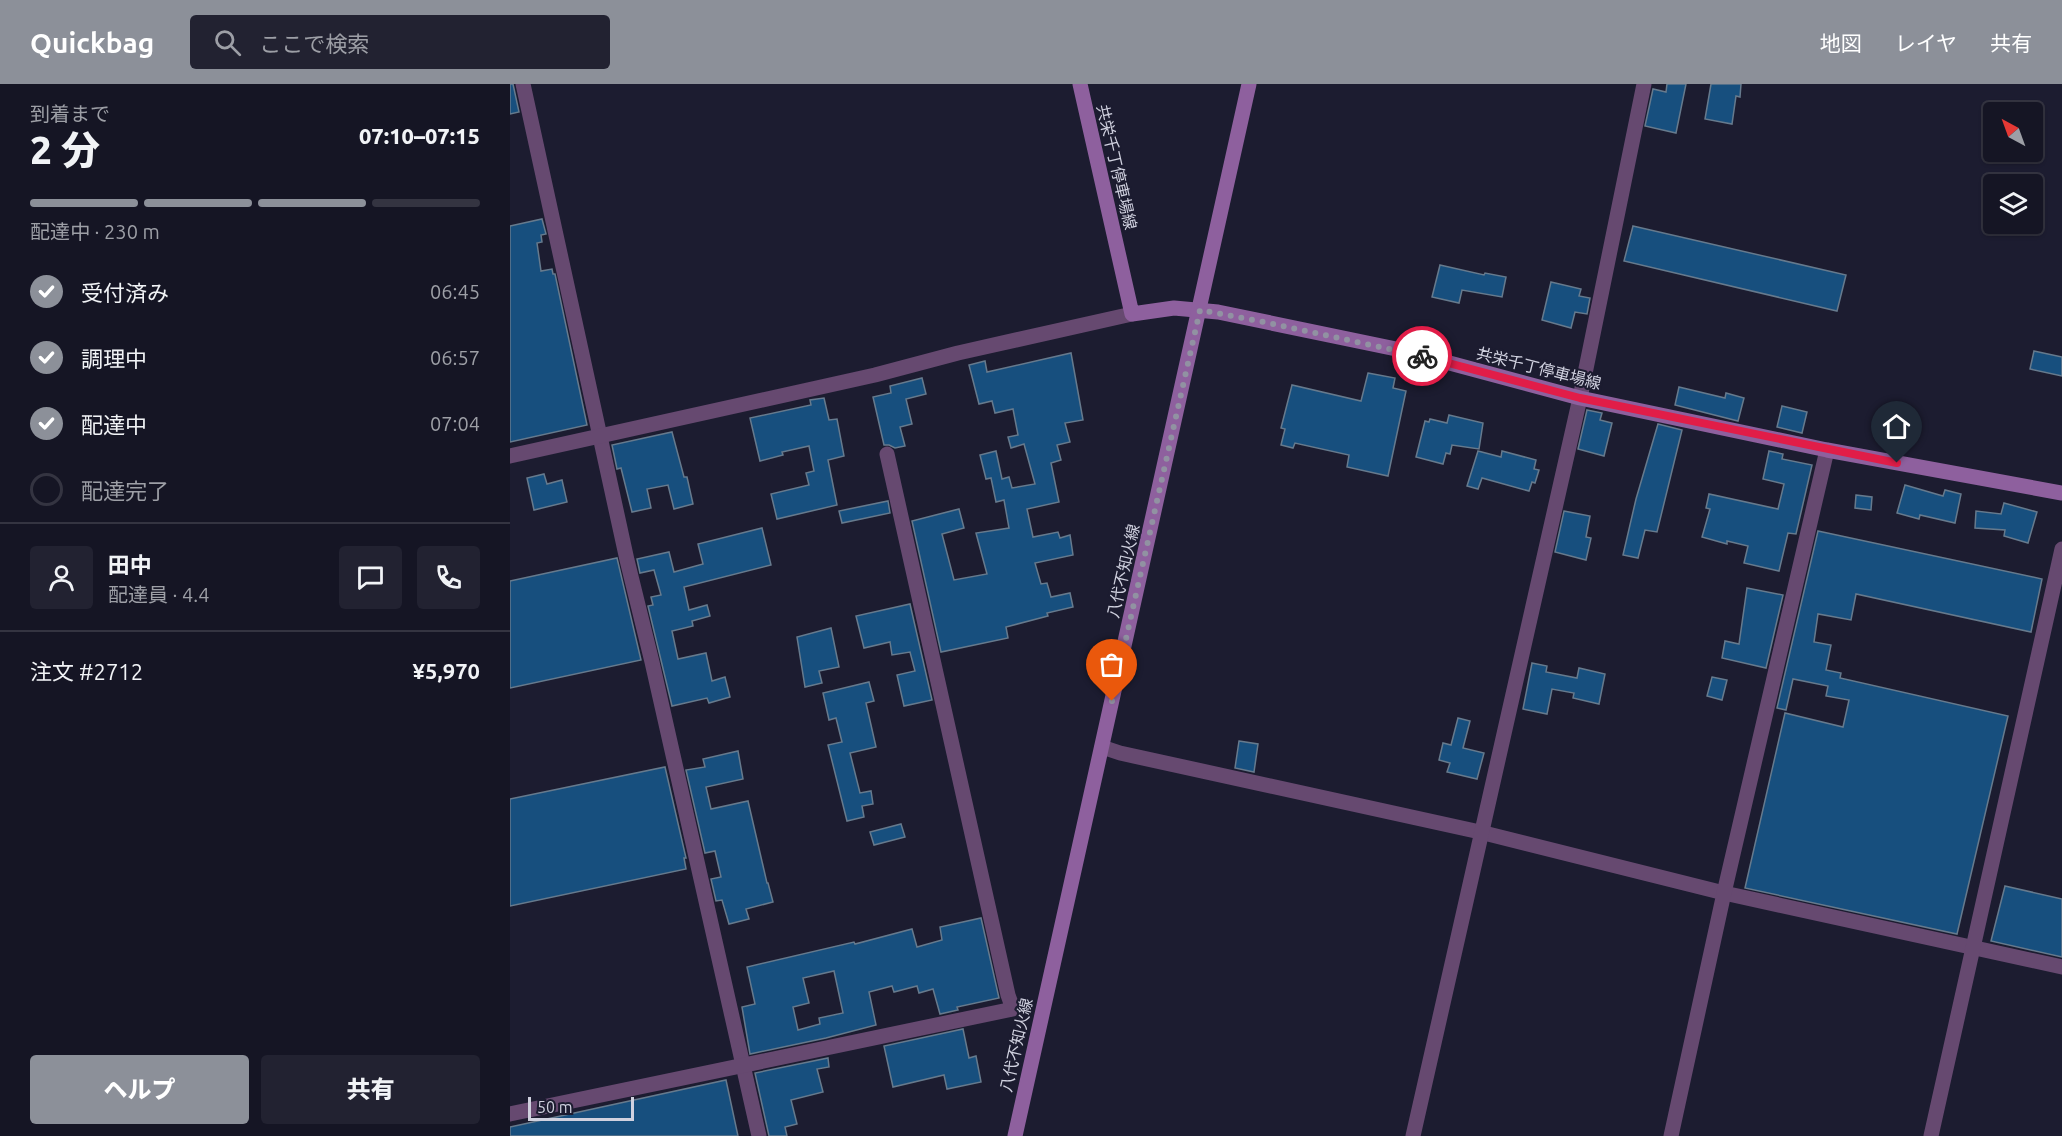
<!DOCTYPE html>
<html lang="ja">
<head>
<meta charset="utf-8">
<style>
	:root { --surface:#151524; --page:#222231; --text:#f1f3f6; --muted:#9d9fa6; --line:#343441; --accent:#8c9099 }
	body { margin:0; font-family:Ubuntu,"Noto Sans JP",sans-serif; background:var(--page); color:var(--text); height:100vh; display:flex; flex-direction:column; font-size:22px; white-space:nowrap }
	* { box-sizing:border-box; margin:0 }
	p { font-size:20px; color:var(--muted) }
	.icon { flex:none; width:33px; height:33px; fill:none; stroke:currentColor; stroke-width:2; stroke-linecap:round; stroke-linejoin:round }
	.map { position:relative; flex:1; overflow:hidden }
	.drawer { display:flex; flex-direction:column; background:var(--surface); width:510px }
	.drawer>* { flex:none }
	.needle { width:39px; rotate:319deg }
	.tools { position:absolute; left:1473px; top:18px; display:grid; gap:12px }
	.tools a { display:grid; place-items:center; width:60px; height:60px; border-radius:6px; background:var(--surface); box-shadow:0 2px 4px #0004,0 0 0 2px var(--line); font-size:30px }
	.scale { position:absolute; left:18px; bottom:15px; width:106px; box-sizing:border-box; padding-left:6px; border:3px solid #d0d1df; border-top:0; font-size:16px; line-height:21px; white-space:nowrap; color:#d0d1df; -webkit-text-stroke:4px #1c1c30; paint-order:stroke }
	.pin { position:absolute; display:grid; place-items:center; width:51px; height:51px; color:#fff; margin:-62px -26px; border-radius:50% 50% 50% 0; rotate:-45deg; box-shadow:0 0 6px #0007 }
	.pin .icon { rotate:45deg }
	.courier { position:absolute; display:grid; place-items:center; width:60px; height:60px; margin:-30px; border:4px solid #e11d48; border-radius:50%; background:#fff; color:#222; box-shadow:0 2px 8px #0007 }
	.head em { font-style:normal; font-weight:800 }
	.head div { display:flex; flex-direction:column-reverse }
	.head { display:flex; align-items:center; justify-content:space-between; height:102px; padding:0 30px }
	h1 { font-size:39px; font-weight:800; line-height:45px }
	.bar { display:grid; grid-template-columns:repeat(4,1fr); gap:9px 6px; align-content:center; height:72px; padding:0 30px }
	.bar i { height:8px; border-radius:4px; background:var(--line) }
	.bar .on { background:var(--accent) }
	.bar p { grid-column:span 4 }
	.line { display:flex; align-items:center; gap:15px; padding:0 30px; border-top:2px solid var(--line) }
	.line div { flex:1 }
	.round { display:grid; place-items:center; flex:none; width:63px; height:63px; border-radius:6px; background:var(--page) }
	ol { padding:0 30px; list-style:none }
	li { display:flex; align-items:center; gap:18px; height:66px }
	li p { margin-inline-start:auto }
	li .icon { padding:6px; border-radius:50%; background:var(--accent); color:#fff; stroke-width:4 }
	li:last-child { color:var(--muted) }
	li i { width:33px; height:33px; border:3px solid var(--line); border-radius:50% }
	.primary-button { display:flex; gap:12px; margin-top:auto; padding:12px 30px }
	.primary-button a { flex:1; height:69px; border-radius:6px; background:var(--accent); color:#fff; font-size:24px; font-weight:800; line-height:69px; text-align:center }
	.primary-button a+a { background:var(--page); color:var(--text) }
	header { display:flex; align-items:center; gap:36px; box-sizing:border-box; height:84px; padding:0 30px; background:var(--accent); color:#fff }
	header strong { font-size:28px }
	nav { display:flex; gap:33px; margin-inline-start:auto; font-size:21px }
	.search { width:420px; height:54px; background:var(--page); display:flex; align-items:center; gap:15px; box-sizing:border-box; padding:0 21px; border-radius:6px; color:var(--muted); font-size:22px }
	main { display:flex; flex:1; min-height:0 }
	.map>svg:first-child { display:block }
	.building { fill:#174f7e; stroke:#667a8d; stroke-width:1.5; fill-rule:evenodd }
	.lines { fill:none; stroke-linecap:round; stroke-linejoin:round }
	.minor { stroke:#664970; stroke-width:15 }
	.secondary { stroke:#8e609e; stroke-width:15 }
	.done { stroke:#9192a2; stroke-width:6; stroke-dasharray:0 10.8 }
	.route { stroke:#e11d48; stroke-width:8 }
	.labels { text-anchor:middle; dominant-baseline:central; stroke-width:4.5; stroke-linejoin:round; paint-order:stroke }
	.street-label { font-size:16px; fill:#d0d1df; stroke:#1c1c30 }
</style>
</head>
<body>
<header>
<strong>Quickbag</strong>
<div class="search"><svg class="icon" aria-label="search" viewBox="0 0 24 24"><circle cx="10" cy="10" r="6"/><path d="M15 15l6 6"/></svg>ここで検索</div>
<nav><a>地図</a><a>レイヤ</a><a>共有</a></nav>
</header>
<main>
<section class="drawer">
<div class="head"><div><h1>2 分</h1><p>到着まで</p></div><em>07:10–07:15</em></div>
<div class="bar"><i class="on"></i><i class="on"></i><i class="on"></i><i></i><p>配達中 · 230 m</p></div>
<ol>
<li><svg class="icon" aria-label="check" viewBox="0 0 24 24"><path d="M5 12l5 5 9-10"/></svg>受付済み<p>06:45</p></li>
<li><svg class="icon" aria-label="check" viewBox="0 0 24 24"><path d="M5 12l5 5 9-10"/></svg>調理中<p>06:57</p></li>
<li><svg class="icon" aria-label="check" viewBox="0 0 24 24"><path d="M5 12l5 5 9-10"/></svg>配達中<p>07:04</p></li>
<li><i></i>配達完了</li>
</ol>
<div class="line" style="height:108px"><a class="round"><svg class="icon" aria-label="person" viewBox="0 0 24 24"><circle cx="12" cy="8" r="4"/><path d="M4 21q1-7 8-7t8 7"/></svg></a><div><b>田中</b><p>配達員 · 4.4</p></div><a class="round"><svg class="icon" aria-label="chat" viewBox="0 0 24 24"><path d="M4 5h16v11H9l-5 4z"/></svg></a><a class="round"><svg class="icon" aria-label="phone" viewBox="0 0 24 24"><path d="M5 4h4l2 5-3 2q2 4 5 5l2-3 5 2v4C11 20 4 13 5 4z"/></svg></a></div>
<div class="line" style="height:78px"><div>注文 #2712</div><b>¥5,970</b></div>
<div class="primary-button"><a>ヘルプ</a><a>共有</a></div>
</section>
<div class="map">
<svg width="1552" height="1052" viewBox="0 0 1552 1052">
	<rect width="100%" height="100%" fill="#1c1c30"/>
	<g class="building">
		<polygon points="0,0 3,0 9,28 0,30"/>
		<polygon points="1157,0 1176,0 1166,49 1135,42 1143,5 1156,8"/>
		<polygon points="1201,0 1231,0 1230,13 1226,12 1222,40 1195,35"/>
		<polygon points="32,135 36,150 31,151 32,158 27,159 31,187 42,185 43,190 45,190 77,341 0,358 0,142"/>
		<polygon points="1123,142 1336,191 1327,227 1114,177"/>
		<polygon points="930,181 974,191 975,189 996,193 992,213 952,206 949,219 922,213"/>
		<polygon points="1041,198 1071,205 1069,212 1080,214 1077,230 1065,228 1061,244 1032,236"/>
		<polygon points="1524,267 1552,273 1552,292 1520,285"/>
		<polygon points="561,269 573,336 555,339 560,358 547,361 551,376 541,379 549,418 517,425 523,453 548,448 550,454 560,451 563,471 525,479 531,500 537,499 541,513 560,509 563,523 537,529 538,532 496,543 498,554 431,568 402,437 449,425 454,444 432,450 444,496 477,490 466,449 499,444 494,416 486,418 481,394 476,395 470,371 486,367 492,395 499,393 502,404 525,400 514,360 501,364 498,353 508,351 503,325 485,329 482,317 469,320 459,281 475,277 477,288"/>
		<polygon points="858,289 885,294 883,304 896,307 878,392 837,383 839,371 785,359 783,364 771,361 775,345 771,344 782,301 851,317"/>
		<polygon points="412,294 416,310 396,315 402,340 390,343 395,362 385,364 379,361 374,361 363,313 381,309 380,302"/>
		<polygon points="1169,303 1215,314 1216,309 1234,314 1228,337 1165,321"/>
		<polygon points="314,314 319,336 327,335 334,372 318,376 327,421 267,435 261,410 299,401 296,389 304,387 299,362 272,368 273,371 250,377 240,334 301,321 300,316"/>
		<polygon points="1272,322 1297,328 1292,349 1267,343"/>
		<polygon points="1077,326 1092,329 1090,336 1102,339 1094,372 1068,365"/>
		<polygon points="939,331 973,339 969,365 942,361 940,370 936,369 933,380 906,373 915,337 919,338 920,335 937,339"/>
		<polygon points="1148,340 1172,346 1147,448 1135,446 1128,474 1113,471 1126,415"/>
		<polygon points="162,348 174,393 177,393 183,420 164,425 158,401 137,405 141,424 122,428 111,384 107,385 102,361"/>
		<polygon points="968,367 991,373 992,367 1026,376 1024,385 1029,386 1025,399 1022,398 1019,407 972,394 968,405 957,402"/>
		<polygon points="1259,367 1273,370 1272,375 1302,381 1286,450 1278,449 1269,487 1234,479 1238,462 1217,457 1217,460 1192,453 1200,425 1196,424 1199,410 1268,425 1274,400 1253,395"/>
		<polygon points="34,390 37,400 52,396 57,418 24,426 17,394"/>
		<polygon points="1395,401 1433,412 1435,406 1451,410 1445,439 1410,431 1409,435 1387,429"/>
		<polygon points="1346,411 1362,413 1361,426 1345,424"/>
		<polygon points="378,417 380,429 332,439 329,427"/>
		<polygon points="1494,419 1527,428 1518,459 1494,452 1495,446 1465,444 1466,427 1491,430"/>
		<polygon points="1054,427 1080,432 1076,453 1081,454 1076,476 1045,468"/>
		<polygon points="252,444 261,481 174,503 179,526 197,521 200,532 182,537 183,542 162,547 168,575 196,569 202,597 215,593 220,613 199,619 197,614 162,622 138,522 143,521 141,513 151,511 144,486 130,489 127,475 159,468 164,488 193,480 188,460"/>
		<polygon points="1308,447 1532,495 1521,548 1346,510 1341,536 1308,530 1304,558 1321,561 1316,586 1331,589 1330,594 1498,632 1447,850 1235,804 1275,629 1333,643 1339,616 1316,612 1318,602 1283,595 1276,626 1267,624"/>
		<polygon points="107,474 131,576 0,604 0,497"/>
		<polygon points="1237,504 1273,511 1256,584 1212,574 1215,557 1229,560"/>
		<polygon points="400,520 422,616 394,622 387,591 405,587 400,568 382,571 380,558 354,564 346,532"/>
		<polygon points="321,544 329,583 309,587 312,599 295,603 287,553"/>
		<polygon points="1022,579 1037,582 1036,588 1067,594 1069,584 1095,590 1089,620 1063,614 1064,609 1042,605 1037,630 1013,625"/>
		<polygon points="1202,593 1217,596 1212,616 1197,612"/>
		<polygon points="359,598 364,617 356,619 366,663 340,669 350,709 361,707 363,720 352,722 354,733 337,737 318,661 332,658 326,634 319,636 313,609"/>
		<polygon points="948,634 960,637 953,664 974,669 967,695 937,688 940,679 929,676 933,659 941,661"/>
		<polygon points="729,657 748,660 744,688 725,684"/>
		<polygon points="228,667 233,695 196,703 201,725 238,717 257,799 258,799 263,818 236,825 239,835 219,840 212,816 206,817 201,795 211,793 205,767 195,769 176,686 195,683 193,675"/>
		<polygon points="155,683 176,774 174,774 176,785 0,822 0,715"/>
		<polygon points="391,740 395,753 364,761 360,748"/>
		<polygon points="1495,802 1552,815 1552,873 1481,857"/>
		<path d="M471 834 489 914 447 923 448 926 430 930 423 905 409 909 407 902 384 908 382 902 359 908 366 941 316 954 240 970 232 923 245 920 237 883 344 858 345 860 402 845 407 863 432 856 430 843ZM324 887 333 929 309 934 310 940 288 946 283 923 299 919 293 894Z"/>
		<polygon points="453,945 459,974 466,972 471,998 437,1005 434,991 383,1003 374,962"/>
		<polygon points="318,974 319,983 307,985 313,1008 281,1016 287,1040 275,1043 277,1052 259,1052 245,989"/>
		<polygon points="216,996 228,1052 0,1052 0,1043"/>
	</g>
	<g class="lines">
		<g class="minor">
			<polyline points="13,0 117,476 142,578 249,1052"/>
			<polyline points="0,372 365,291 448,269 622,230"/>
			<polyline points="592,663 610,669 970,748 1214,809 1552,883"/>
			<polyline points="0,1030 503,925 498,911 377,370"/>
			<polyline points="903,1052 1070,314 1134,0"/>
			<polyline points="1161,1052 1214,809 1317,366"/>
			<polyline points="1421,1052 1552,465"/>
		</g>
		<g class="secondary">
			<polyline points="570,0 622,230 664,224 708,228 891,266 1070,314 1317,366 1552,409"/>
			<polyline points="505,1052 739,0"/>
		</g>
	</g>
	<g class="lines">
		<polyline class="done" points="602,617 690,226 754,238 912,272"/>
		<polyline class="route" points="912,272 1070,314 1387,379"/>
	</g>
	<g class="labels">
		<g class="street-label">
			<text transform="translate(607 83) rotate(77)">共栄千丁停車場線</text>
			<text transform="translate(1029 284) rotate(14)">共栄千丁停車場線</text>
			<text transform="translate(613 487) rotate(-77)">八代不知火線</text>
			<text transform="translate(506 961) rotate(-77)">八代不知火線</text>
		</g>
	</g>
</svg>
<div class="tools">
<a><svg class="needle" viewBox="-14 -14 28 28"><path d="M0-13l5 13h-10z" fill="#e53935"/><path d="M0 13l5-13h-10z" fill="#9d9fa6"/></svg></a>
<a><svg class="icon" aria-label="layers" viewBox="0 0 24 24"><path d="M12 4l9 5-9 5-9-5zM3 14l9 5 9-5"/></svg></a>
</div>
<div class="scale">50 m</div>
<div class="pin" style="left:602px;top:617px;background:#ea580c"><svg class="icon" aria-label="bag" viewBox="0 0 24 24"><path d="M5 8h14l-1 12H6zM9 8a3 3 0 0 1 6 0"/></svg></div>
<div class="pin" style="left:1387px;top:379px;background:#1f2937"><svg class="icon" aria-label="home" viewBox="0 0 24 24"><path d="M3 11l9-7 9 7M6 9v11h12V9"/></svg></div>
<div class="courier" style="left:912px;top:272px"><svg class="icon" aria-label="bike" viewBox="0 0 24 24"><circle cx="6" cy="16" r="4"/><circle cx="18" cy="16" r="4"/><path d="M6 16l4-8h5l3 8M10 8l3 8H6M13 5h3"/></svg></div>
</div>
</main>
</body>
</html>
